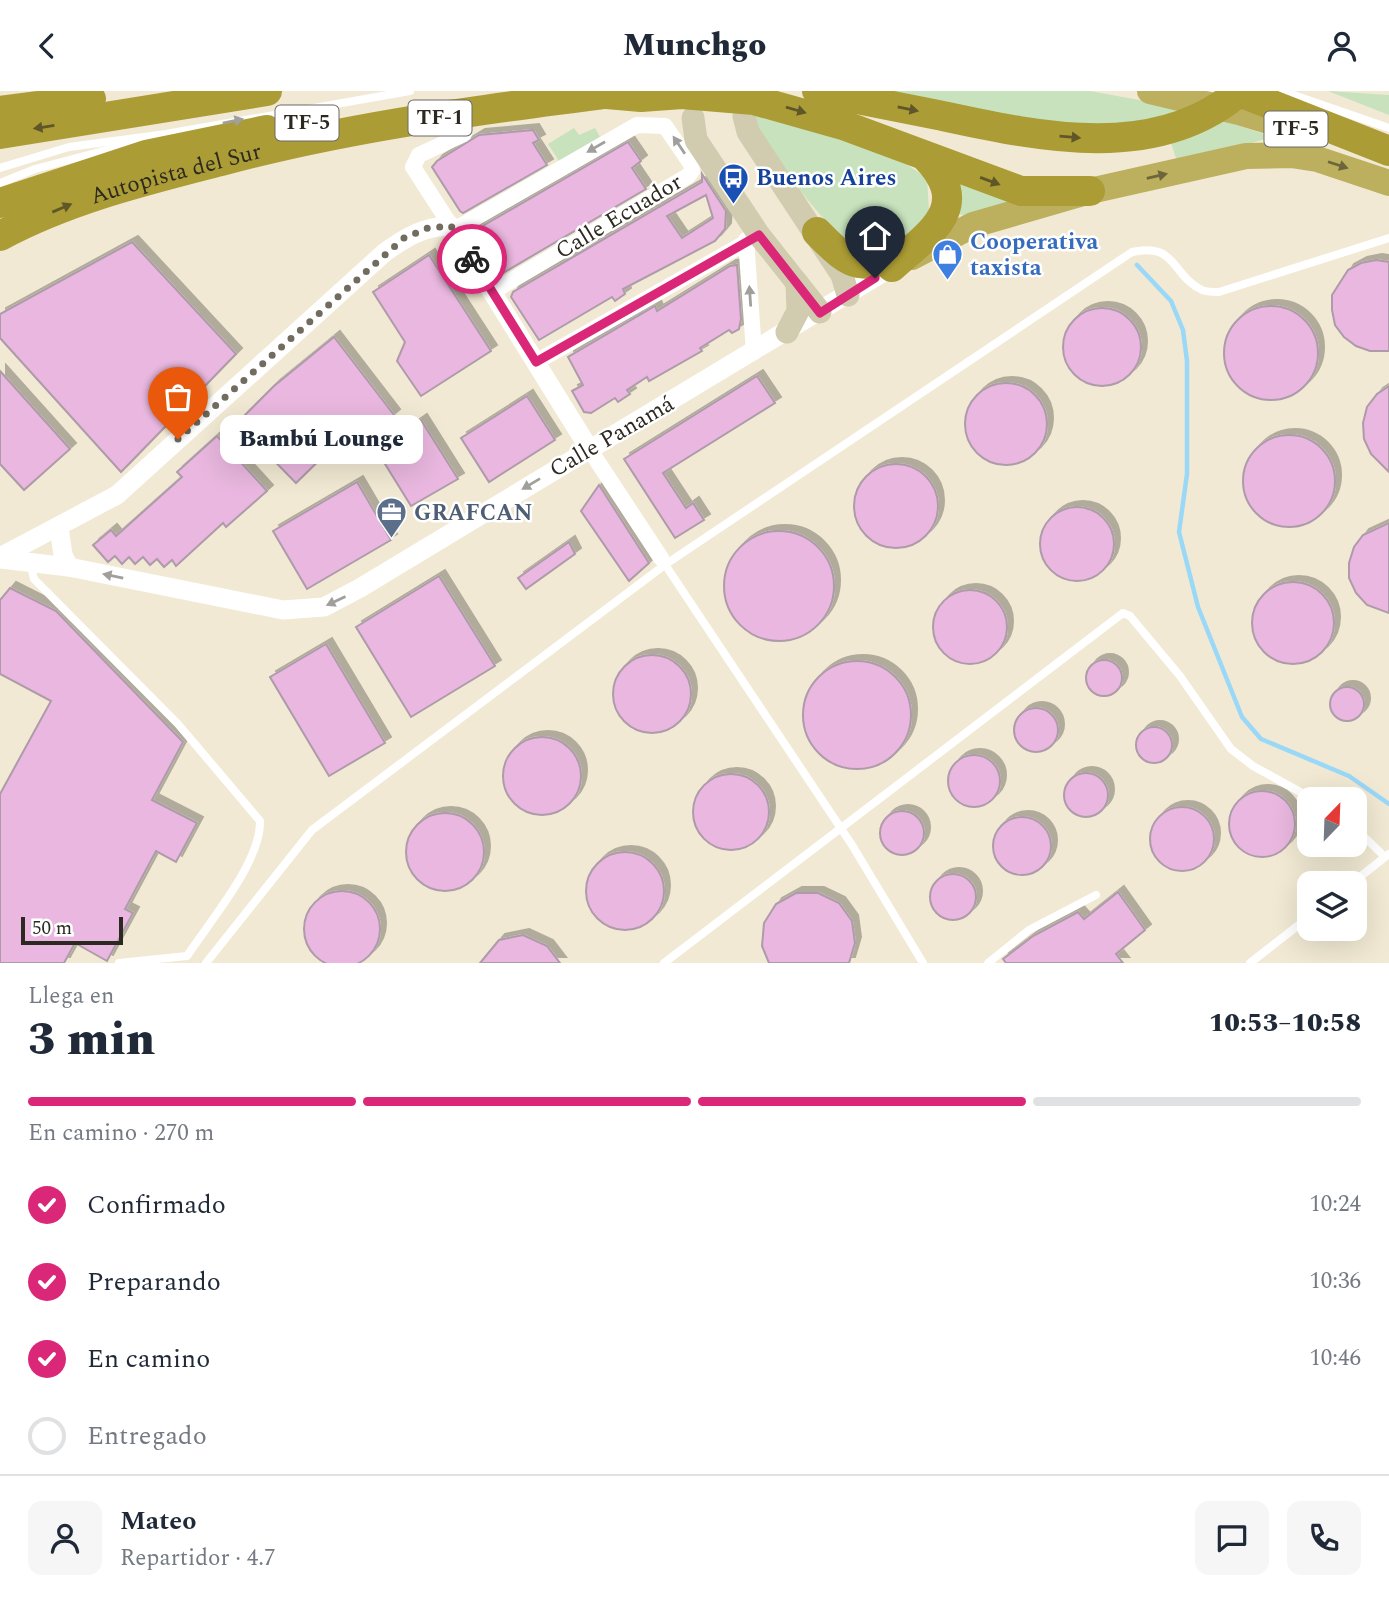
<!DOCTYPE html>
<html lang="es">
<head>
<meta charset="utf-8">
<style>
	:root { --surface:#fff; --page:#f6f6f7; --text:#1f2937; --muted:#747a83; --line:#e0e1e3; --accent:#db2777 }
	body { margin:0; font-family:Spectral,serif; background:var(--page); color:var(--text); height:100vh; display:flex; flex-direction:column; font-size:26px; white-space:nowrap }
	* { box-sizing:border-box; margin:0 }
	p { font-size:23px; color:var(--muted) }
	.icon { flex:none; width:38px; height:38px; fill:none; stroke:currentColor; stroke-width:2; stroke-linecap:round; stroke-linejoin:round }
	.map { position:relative; height:872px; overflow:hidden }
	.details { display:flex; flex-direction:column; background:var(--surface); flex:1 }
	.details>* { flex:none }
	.needle { width:46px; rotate:23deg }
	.buttons { position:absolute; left:1297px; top:696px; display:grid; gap:14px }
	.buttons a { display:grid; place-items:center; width:70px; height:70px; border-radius:14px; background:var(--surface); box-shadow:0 7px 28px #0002; font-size:35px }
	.scale { position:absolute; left:21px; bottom:18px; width:102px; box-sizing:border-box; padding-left:7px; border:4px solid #2c2921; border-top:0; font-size:19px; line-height:24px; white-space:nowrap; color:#2c2921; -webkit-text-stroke:5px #fff; paint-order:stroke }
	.pin { position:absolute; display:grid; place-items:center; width:60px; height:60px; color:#fff; margin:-72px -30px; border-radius:50% 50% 50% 0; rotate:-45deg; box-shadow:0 0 7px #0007 }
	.pin .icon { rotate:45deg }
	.courier { position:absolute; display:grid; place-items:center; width:70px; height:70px; margin:-35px; border:5px solid #db2777; border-radius:50%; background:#fff; color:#222; box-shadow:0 2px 9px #0007 }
	.bubble { position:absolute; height:49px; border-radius:14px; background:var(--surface); box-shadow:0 7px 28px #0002; font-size:23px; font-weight:800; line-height:49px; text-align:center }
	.summary em { font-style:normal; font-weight:800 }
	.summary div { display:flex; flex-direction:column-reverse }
	.summary { display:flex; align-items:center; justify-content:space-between; height:119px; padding:0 28px }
	h1 { font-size:46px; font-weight:800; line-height:52px }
	.bar { display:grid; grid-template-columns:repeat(4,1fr); gap:10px 7px; align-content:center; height:84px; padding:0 28px }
	.bar i { height:9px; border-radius:5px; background:var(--line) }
	.bar .on { background:var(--accent) }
	.bar p { grid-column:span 4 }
	.line { display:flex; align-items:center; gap:18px; padding:0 28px; border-top:2px solid var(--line) }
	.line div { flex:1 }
	.round { display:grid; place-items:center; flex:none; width:74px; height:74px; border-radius:14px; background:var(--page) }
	ol { padding:0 28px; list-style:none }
	li { display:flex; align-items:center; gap:21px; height:77px }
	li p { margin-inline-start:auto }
	li .icon { padding:7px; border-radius:50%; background:var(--accent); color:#fff; stroke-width:4 }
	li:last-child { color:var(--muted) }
	li i { width:38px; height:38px; border:4px solid var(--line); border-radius:50% }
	header { display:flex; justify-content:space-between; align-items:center; height:91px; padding:0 28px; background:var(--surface); font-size:32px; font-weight:800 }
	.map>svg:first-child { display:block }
	.green { fill:#c7e2bd }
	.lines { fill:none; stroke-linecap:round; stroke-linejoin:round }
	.stream { stroke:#9ad8f8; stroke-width:4.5 }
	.building { fill:#e9b7df; stroke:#ae9baa; stroke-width:2; fill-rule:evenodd; filter:url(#shadow) }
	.service { stroke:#fff; stroke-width:8 }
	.minor { stroke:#fff; stroke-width:16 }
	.tertiary { stroke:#fff; stroke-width:19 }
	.secondary { stroke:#d1ccb0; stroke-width:23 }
	.trunk { stroke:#bcb05e; stroke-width:26 }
	.motorway { stroke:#ac9c35; stroke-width:30 }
	.oneway { fill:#5f5729 }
	.oneway2 { fill:#a09f9b }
	.oneway3 { fill:#6d663c }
	.done { stroke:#716c5f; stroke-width:7; stroke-dasharray:0 12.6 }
	.route { stroke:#db2777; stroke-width:9 }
	.labels { text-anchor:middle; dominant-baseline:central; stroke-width:5; stroke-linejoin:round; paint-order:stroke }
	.shield { fill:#fff; stroke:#6b6964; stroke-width:2 }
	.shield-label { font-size:21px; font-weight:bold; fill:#2c2921 }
	.street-label { font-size:23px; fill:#2c2921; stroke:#fff }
	.transit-label { font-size:23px; font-weight:bold; fill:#164399; stroke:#fff; text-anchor:start }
	.shop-label { font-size:23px; font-weight:bold; fill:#366cbe; stroke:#fff; text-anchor:start }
	.service-label { font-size:23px; font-weight:bold; fill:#4e5e75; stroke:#fff; text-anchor:start }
</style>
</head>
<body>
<header><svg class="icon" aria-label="back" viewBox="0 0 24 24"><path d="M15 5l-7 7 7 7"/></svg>Munchgo<svg class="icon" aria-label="person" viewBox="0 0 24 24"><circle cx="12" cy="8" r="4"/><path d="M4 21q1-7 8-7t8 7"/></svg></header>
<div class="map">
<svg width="1389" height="872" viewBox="0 0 1389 872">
	<defs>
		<filter id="shadow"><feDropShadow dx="6" dy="-6" stdDeviation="0" flood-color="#0004"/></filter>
	</defs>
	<rect width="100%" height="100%" fill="#f1e9d3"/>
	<g class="green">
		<polygon points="869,0 1090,0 1188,18 1129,36 1056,33"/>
		<polygon points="1328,0 1389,4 1389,24"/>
		<path d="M751 22C806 36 883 50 927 88L929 120C917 135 905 154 885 159 872 161 854 156 844 148 816 123 763 56 751 22Z"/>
		<polygon points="1223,29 1272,46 1178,73 1171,52"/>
		<polygon points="574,37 579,44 595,37 600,46 559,70 548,53"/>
		<polygon points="945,79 1038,108 968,127 958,122"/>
	</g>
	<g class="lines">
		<polyline class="stream" points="1137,174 1171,210 1183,239 1187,270 1187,383 1179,441 1198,516 1242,626 1261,648 1349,685 1389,713"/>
	</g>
	<g class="building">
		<polygon points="533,39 539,49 533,52 547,74 463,122 460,120 432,76 437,70 479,44"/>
		<polygon points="628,51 641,70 632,77 646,98 498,185 472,143 474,140"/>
		<path d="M702 83 726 120 725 138 715 150 623 198 625 203 615 210 612 206 539 249 511 206 513 201 702 91ZM706 104 713 127 682 147 667 125Z"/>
		<polygon points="132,151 236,263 121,381 0,247 0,223"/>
		<polygon points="429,164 491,260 421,305 397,270 405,251 373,201"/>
		<polygon points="1376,169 1389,171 1389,260 1370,260 1356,255 1344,246 1335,234 1332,219 1332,204 1348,179 1361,172"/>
		<polygon points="737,174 741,228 739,238 732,242 729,239 700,257 702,260 649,290 647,286 627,299 630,303 618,311 615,307 591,322 584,321 572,300 583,294 568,266 655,215 657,220 730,175"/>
		<circle cx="1271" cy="262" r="47"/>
		<circle cx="1102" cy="256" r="39"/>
		<polygon points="334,246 394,324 360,353 348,341 296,392 237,332 274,295"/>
		<polygon points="0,280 70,358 24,399 0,373"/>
		<polygon points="757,285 775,312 663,382 686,417 693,412 704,429 675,447 624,368"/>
		<circle cx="1006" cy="333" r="41"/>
		<polygon points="1389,295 1389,381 1371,363 1364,348 1363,332 1367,316 1377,303"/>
		<polygon points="527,305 555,349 489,391 461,347"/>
		<polygon points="421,329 458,388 411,415 377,360"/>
		<circle cx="1289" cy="390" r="46"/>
		<polygon points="217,345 267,400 226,436 223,432 176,475 172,469 164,476 157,468 150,474 143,466 135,473 129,466 122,473 115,465 108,471 93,454 111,439 116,445 182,386 177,381"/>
		<circle cx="896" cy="415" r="42"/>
		<polygon points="357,391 391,449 307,498 273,440"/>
		<polygon points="599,394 649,472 629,490 581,420"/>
		<circle cx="1077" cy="453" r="37"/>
		<polygon points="1389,432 1389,522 1367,514 1356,502 1349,487 1349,472 1354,456 1363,444"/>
		<circle cx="779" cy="495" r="55"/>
		<polygon points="569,451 575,463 526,498 518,487"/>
		<polygon points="439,485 495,575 411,626 356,536"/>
		<circle cx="1293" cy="532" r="41"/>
		<polygon points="10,497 56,520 183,651 152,709 197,732 176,771 156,760 125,818 133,822 107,870 75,852 64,872 0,872 0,703 51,610 0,583 0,509"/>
		<circle cx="970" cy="536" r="37"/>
		<polygon points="326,553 385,652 329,685 270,586"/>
		<circle cx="652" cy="603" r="39"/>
		<circle cx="1104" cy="587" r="18"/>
		<circle cx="857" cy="624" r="54"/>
		<circle cx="1347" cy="613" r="17"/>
		<circle cx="1036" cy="639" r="22"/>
		<circle cx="1154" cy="654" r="18"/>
		<circle cx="542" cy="685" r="39"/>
		<circle cx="974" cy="690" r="26"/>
		<circle cx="1086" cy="704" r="22"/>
		<circle cx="731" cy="721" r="38"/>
		<circle cx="1262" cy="733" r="33"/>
		<circle cx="1182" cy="748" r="32"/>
		<circle cx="902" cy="742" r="22"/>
		<circle cx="445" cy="761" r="39"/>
		<circle cx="1022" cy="755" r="29"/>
		<circle cx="625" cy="800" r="39"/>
		<circle cx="953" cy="806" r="23"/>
		<circle cx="342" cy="838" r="38"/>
		<polygon points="1118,801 1145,839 1116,863 1123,872 1006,872 1003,868 1033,845 1078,821 1084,828"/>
		<polygon points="796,802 818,802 839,812 852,830 855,852 849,872 769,872 762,855 764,832 776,813"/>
		<polygon points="523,844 547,855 560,872 480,872 499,849"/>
	</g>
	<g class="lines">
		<g class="service">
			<polyline points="1282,0 1389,37"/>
			<polyline points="0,77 69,56 166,43 410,0"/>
			<polyline points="0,92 35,78 133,52"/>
			<path d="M30 472 34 488 178 633 260 730C261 771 210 830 187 865L119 872"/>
			<polyline points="664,472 852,754 923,872"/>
			<polyline points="1354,736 1385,766"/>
			<polyline points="1351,793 1389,763"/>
			<path d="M206 872 312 739 666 473 1132 161C1177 151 1171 184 1202 199 1206 201 1214 201 1219 201L1389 147"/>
			<polyline points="664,872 1123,522 1130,525 1180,585 1231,658 1253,675 1315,709"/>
			<polyline points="988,872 1029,839 1096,804"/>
			<polyline points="1250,872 1309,826"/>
		</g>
		<g class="minor">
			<polyline points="451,135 413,76 419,64 464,43"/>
			<polyline points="454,139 637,34 665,35 691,73 692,80 688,85 492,201"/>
			<polyline points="746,149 754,261"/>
			<polyline points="536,271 759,144"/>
			<polyline points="590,359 661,467"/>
		</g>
		<g class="tertiary">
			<polyline points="59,436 63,464 69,476"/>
			<path d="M0 466 117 404 384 162C406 146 424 135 451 135L590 359"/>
			<polyline points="0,468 69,476 283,519 324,516 360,497 892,176"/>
		</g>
		<g class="secondary">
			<polyline points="744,25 748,41 842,184 848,204"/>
			<polyline points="693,27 696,49 704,61 759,144 820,221"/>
			<polyline points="787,241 798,220 797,192"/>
		</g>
		<g class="trunk">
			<polyline points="1150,0 1239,21 1311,43"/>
			<polyline points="912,166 973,134 1090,100 1246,65 1291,64 1317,68 1389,92"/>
		</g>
		<g class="motorway">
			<path d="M817 0C857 8 897 16 938 24 1036 45 1156 73 1240 0"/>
			<polyline points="1237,0 1389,60"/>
			<polyline points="607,3 641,6 682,3 754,9 843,34 1021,100 1090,100"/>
			<polyline points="0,20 91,8"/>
			<polyline points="0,43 267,0"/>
			<polyline points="0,112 146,64 267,39"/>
			<path d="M817 141C854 179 861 180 909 159"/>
			<path id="s1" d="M0 145C71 107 148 89 225 69 356 34 493 17 627 0"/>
			<path d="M892 176C928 143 975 117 926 66"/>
		</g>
	</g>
	<defs><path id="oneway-solid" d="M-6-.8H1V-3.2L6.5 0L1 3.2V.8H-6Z" transform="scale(1.75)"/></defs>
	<g class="oneway">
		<use href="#oneway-solid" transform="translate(908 18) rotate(11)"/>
		<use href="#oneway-solid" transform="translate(796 19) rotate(16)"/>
		<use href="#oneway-solid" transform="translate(44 36) rotate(171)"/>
		<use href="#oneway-solid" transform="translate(1070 46) rotate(5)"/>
		<use href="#oneway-solid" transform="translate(990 90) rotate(20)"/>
		<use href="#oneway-solid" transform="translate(62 117) rotate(-23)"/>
	</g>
	<g class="oneway2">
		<use href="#oneway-solid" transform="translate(233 30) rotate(-11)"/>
		<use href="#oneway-solid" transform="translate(679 54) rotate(-124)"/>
		<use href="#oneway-solid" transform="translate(596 56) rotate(150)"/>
		<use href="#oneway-solid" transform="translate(750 205) rotate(-94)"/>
		<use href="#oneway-solid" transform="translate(531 393) rotate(149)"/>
		<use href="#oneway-solid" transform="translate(113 485) rotate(-168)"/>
		<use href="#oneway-solid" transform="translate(336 510) rotate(155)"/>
	</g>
	<g class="oneway3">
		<use href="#oneway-solid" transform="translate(1338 74) rotate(18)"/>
		<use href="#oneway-solid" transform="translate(1157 85) rotate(-13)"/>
	</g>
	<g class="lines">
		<polyline class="done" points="178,348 404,147 428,137 451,135 472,168"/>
		<polyline class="route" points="472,168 536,271 759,144 820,222 875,187"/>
	</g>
	<defs>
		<symbol id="bus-pin" viewBox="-11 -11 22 30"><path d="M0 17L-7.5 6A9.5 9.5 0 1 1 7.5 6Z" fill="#1a4fb4" stroke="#fff"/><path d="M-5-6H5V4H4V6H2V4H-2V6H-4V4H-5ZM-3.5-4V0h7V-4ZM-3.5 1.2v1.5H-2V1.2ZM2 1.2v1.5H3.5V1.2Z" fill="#fff"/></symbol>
		<symbol id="shop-pin" viewBox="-11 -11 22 30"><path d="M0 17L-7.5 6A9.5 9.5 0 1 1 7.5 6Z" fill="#3f7fe0" stroke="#fff"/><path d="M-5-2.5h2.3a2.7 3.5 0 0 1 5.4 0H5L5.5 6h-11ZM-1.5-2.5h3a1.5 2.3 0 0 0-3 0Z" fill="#fff"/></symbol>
		<symbol id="office-pin" viewBox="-11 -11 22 30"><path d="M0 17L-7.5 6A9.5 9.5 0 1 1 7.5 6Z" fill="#5c6f8a" stroke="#fff"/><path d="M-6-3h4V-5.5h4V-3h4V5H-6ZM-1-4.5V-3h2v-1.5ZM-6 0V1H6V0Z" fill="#fff"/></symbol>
	</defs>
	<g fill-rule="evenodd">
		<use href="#bus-pin" x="716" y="70" width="35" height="47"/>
		<use href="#shop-pin" x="930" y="146" width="35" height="47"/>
		<use href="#office-pin" x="374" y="404" width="35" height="47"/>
	</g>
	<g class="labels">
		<g class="shield">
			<rect x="408.5" y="9.5" width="63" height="35" rx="5"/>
			<rect x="275.5" y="14.5" width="63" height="35" rx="5"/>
			<rect x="1264.5" y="20.5" width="63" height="35" rx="5"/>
		</g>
		<g class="shield-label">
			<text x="440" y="27">TF-1</text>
			<text x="307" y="32">TF-5</text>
			<text x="1296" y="38">TF-5</text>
		</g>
		<g class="street-label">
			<text stroke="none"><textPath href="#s1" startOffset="187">Autopista del Sur</textPath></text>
			<text transform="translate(619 126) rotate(-31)">Calle Ecuador</text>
			<text transform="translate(612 346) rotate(-30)">Calle Panamá</text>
		</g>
		<g class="transit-label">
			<text x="756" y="87">Buenos Aires</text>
		</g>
		<g class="shop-label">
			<text x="970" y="151">Cooperativa<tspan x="970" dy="26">taxista</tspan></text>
		</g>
		<g class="service-label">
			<text x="414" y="422">GRAFCAN</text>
		</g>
	</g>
</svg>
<div class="buttons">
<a><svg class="needle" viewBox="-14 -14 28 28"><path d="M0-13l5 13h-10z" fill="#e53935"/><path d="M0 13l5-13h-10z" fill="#747a83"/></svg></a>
<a><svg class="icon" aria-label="layers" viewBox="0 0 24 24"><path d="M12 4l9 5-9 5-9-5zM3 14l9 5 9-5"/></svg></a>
</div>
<div class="scale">50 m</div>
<div class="pin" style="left:178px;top:348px;background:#ea580c"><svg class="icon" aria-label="bag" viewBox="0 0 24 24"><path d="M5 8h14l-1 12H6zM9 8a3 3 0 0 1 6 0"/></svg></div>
<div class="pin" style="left:875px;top:187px;background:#1f2937"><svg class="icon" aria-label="home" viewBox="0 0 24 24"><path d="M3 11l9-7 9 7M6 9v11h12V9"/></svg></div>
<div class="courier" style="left:472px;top:168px"><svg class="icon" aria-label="bike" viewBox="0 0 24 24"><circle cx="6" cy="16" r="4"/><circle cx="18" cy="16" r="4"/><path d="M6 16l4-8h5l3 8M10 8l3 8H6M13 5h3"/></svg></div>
<div class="bubble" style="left:220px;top:324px;width:203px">Bambú Lounge</div>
</div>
<section class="details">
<div class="summary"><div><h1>3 min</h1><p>Llega en</p></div><em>10:53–10:58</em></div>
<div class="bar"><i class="on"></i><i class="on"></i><i class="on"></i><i></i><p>En camino · 270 m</p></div>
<ol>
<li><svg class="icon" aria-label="check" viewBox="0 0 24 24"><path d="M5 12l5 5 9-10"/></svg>Confirmado<p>10:24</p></li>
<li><svg class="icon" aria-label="check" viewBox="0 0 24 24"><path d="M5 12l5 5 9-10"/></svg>Preparando<p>10:36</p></li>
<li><svg class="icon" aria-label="check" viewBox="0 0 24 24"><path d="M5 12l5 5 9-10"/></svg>En camino<p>10:46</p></li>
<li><i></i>Entregado</li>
</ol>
<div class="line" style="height:126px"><a class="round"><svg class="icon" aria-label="person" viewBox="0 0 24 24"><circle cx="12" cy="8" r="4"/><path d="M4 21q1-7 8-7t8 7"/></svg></a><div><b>Mateo</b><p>Repartidor · 4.7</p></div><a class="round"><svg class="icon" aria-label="chat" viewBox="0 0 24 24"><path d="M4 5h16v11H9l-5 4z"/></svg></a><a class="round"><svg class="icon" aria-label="phone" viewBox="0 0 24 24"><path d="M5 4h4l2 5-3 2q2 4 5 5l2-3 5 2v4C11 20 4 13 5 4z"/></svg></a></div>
</section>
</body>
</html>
